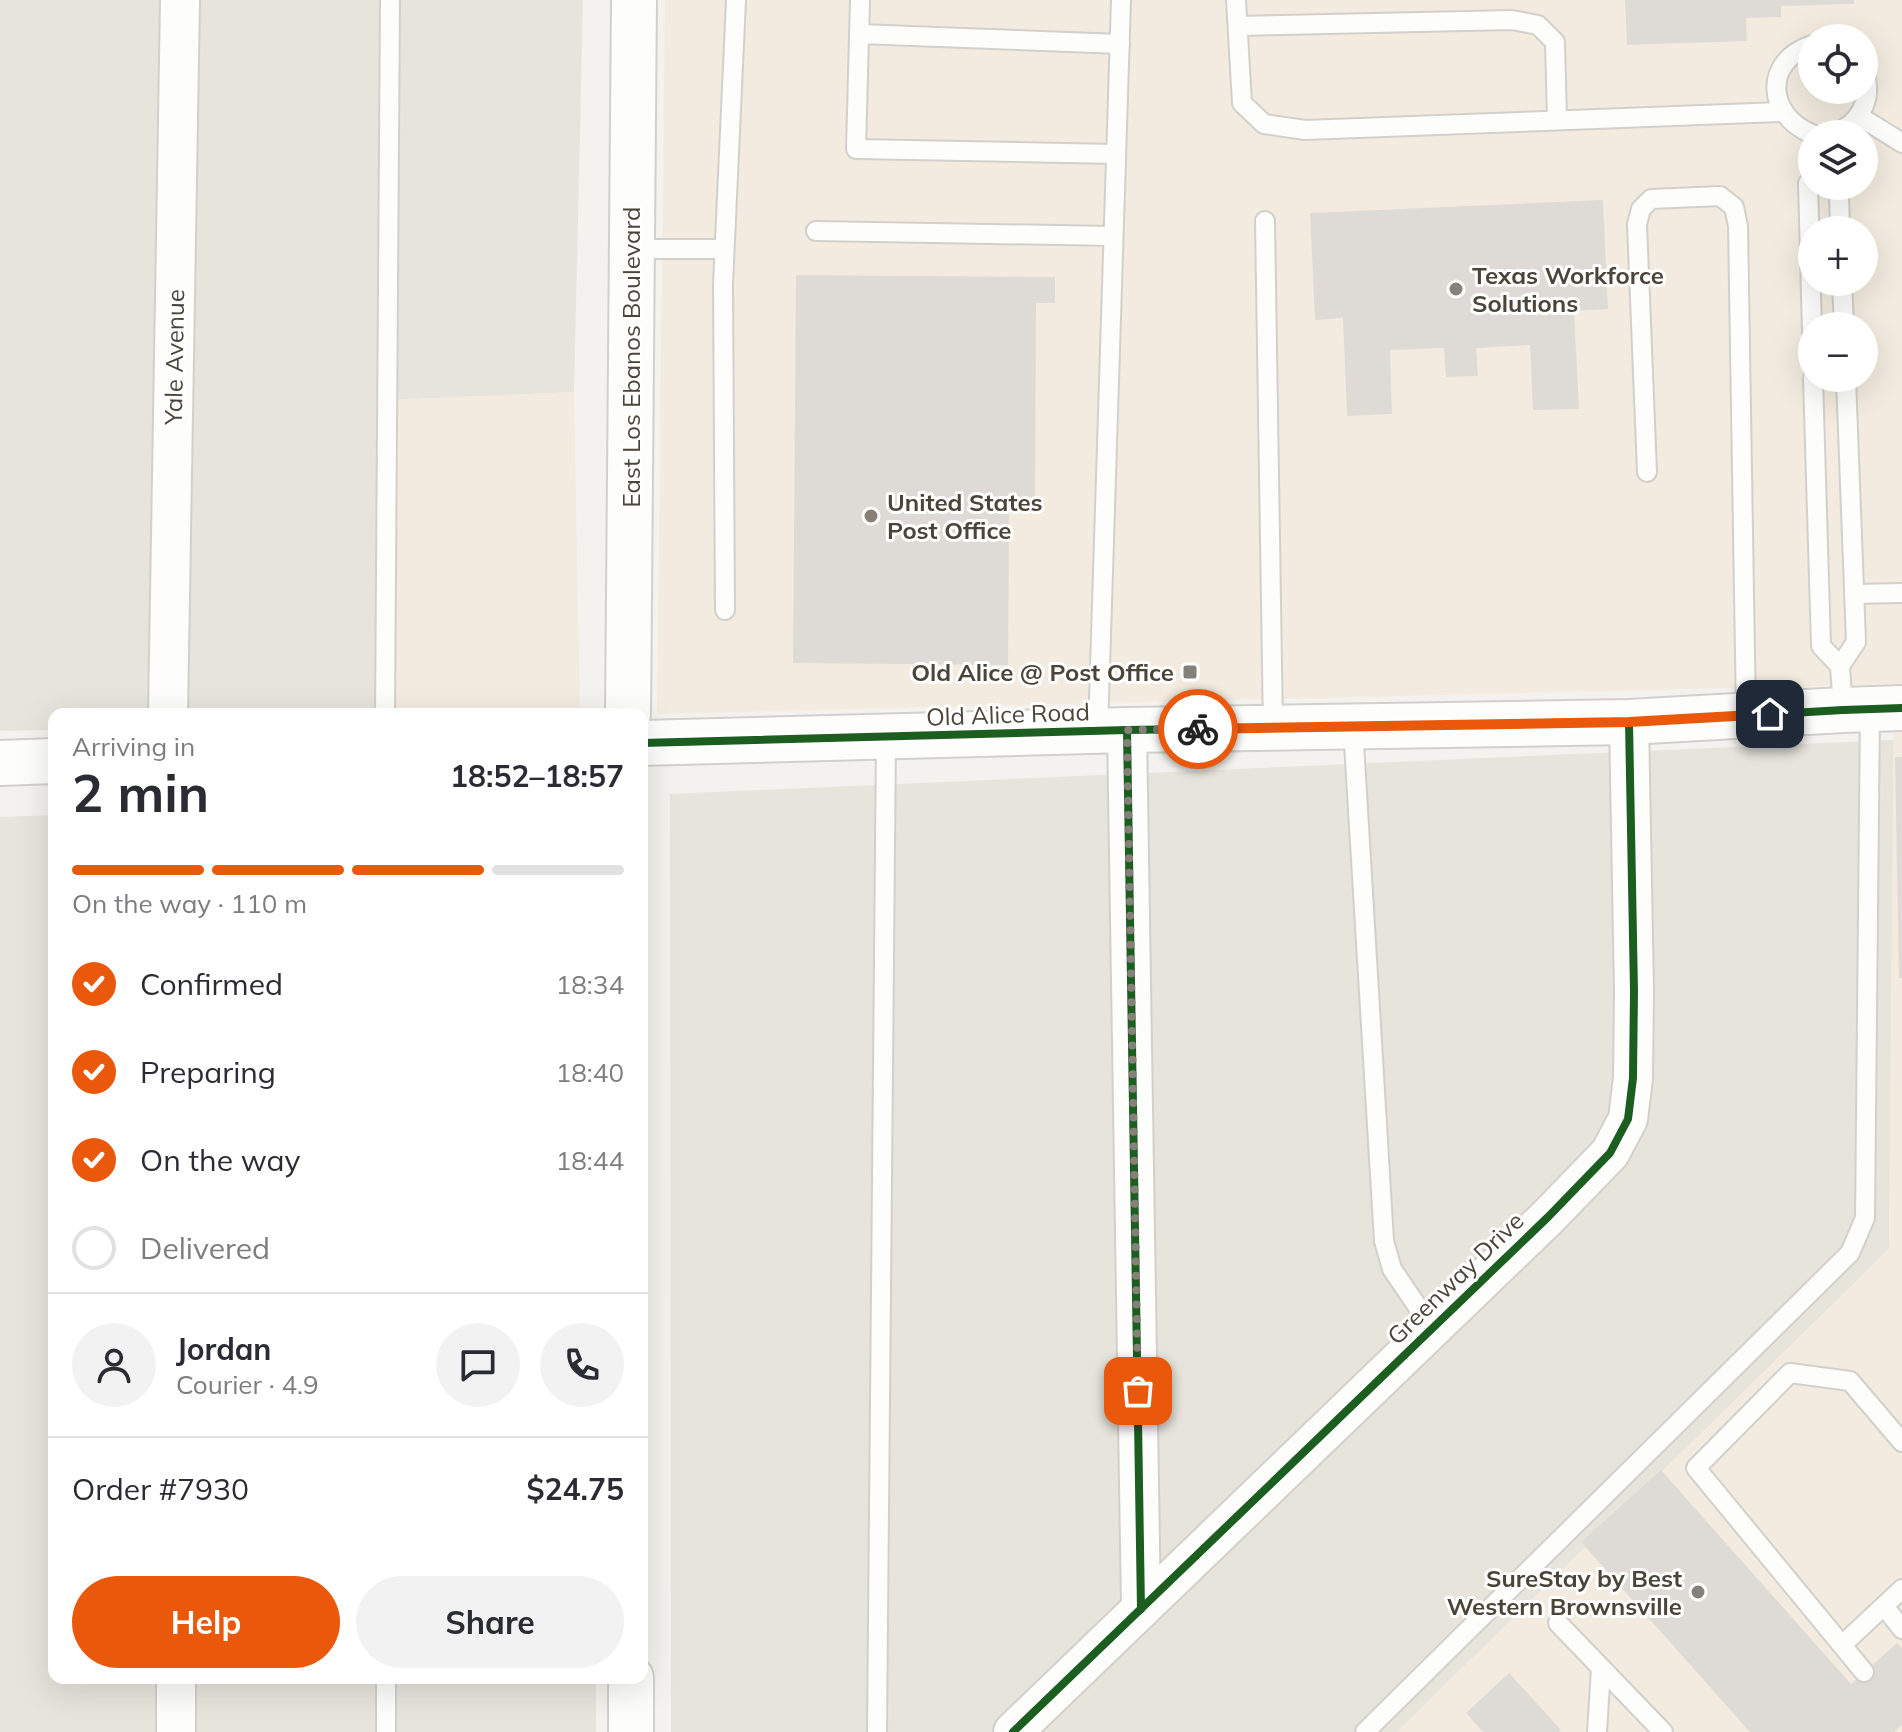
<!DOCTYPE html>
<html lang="en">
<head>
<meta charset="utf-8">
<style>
	:root { --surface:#fff; --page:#f2f2f3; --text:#2b2b33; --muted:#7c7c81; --line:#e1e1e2; --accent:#ea580c }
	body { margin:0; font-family:Mulish,sans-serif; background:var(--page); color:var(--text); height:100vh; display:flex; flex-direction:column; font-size:30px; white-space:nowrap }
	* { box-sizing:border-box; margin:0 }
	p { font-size:26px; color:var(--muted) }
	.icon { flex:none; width:44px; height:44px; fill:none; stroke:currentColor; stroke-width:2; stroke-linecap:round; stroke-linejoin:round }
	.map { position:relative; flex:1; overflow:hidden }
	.details { position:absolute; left:48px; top:708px; width:600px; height:976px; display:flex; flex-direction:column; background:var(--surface); border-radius:16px; box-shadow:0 8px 32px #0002 }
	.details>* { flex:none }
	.buttons { position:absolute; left:1798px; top:24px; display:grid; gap:16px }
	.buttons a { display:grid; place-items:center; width:80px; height:80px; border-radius:50%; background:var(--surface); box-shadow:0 8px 32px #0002; font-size:40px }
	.pin { position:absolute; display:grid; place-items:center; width:68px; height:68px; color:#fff; margin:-34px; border-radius:16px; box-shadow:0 4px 12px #0006 }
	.courier { position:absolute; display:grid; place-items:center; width:80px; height:80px; margin:-40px; border:6px solid #ea580c; border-radius:50%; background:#fff; color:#222; box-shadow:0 2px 10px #0007 }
	.head em { font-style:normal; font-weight:700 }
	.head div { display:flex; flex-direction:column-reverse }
	.head { display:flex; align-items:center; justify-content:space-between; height:136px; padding:0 24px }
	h1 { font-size:52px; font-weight:700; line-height:60px }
	.bar { display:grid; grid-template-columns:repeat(4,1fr); gap:12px 8px; align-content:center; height:96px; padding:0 24px }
	.bar i { height:10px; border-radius:6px; background:var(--line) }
	.bar .on { background:var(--accent) }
	.bar p { grid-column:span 4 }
	.line { display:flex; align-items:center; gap:20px; padding:0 24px; border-top:2px solid var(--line) }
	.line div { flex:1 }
	.round { display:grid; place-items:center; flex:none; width:84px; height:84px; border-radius:42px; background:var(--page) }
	ol { padding:0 24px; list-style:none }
	li { display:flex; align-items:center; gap:24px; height:88px }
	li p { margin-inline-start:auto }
	li .icon { padding:8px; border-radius:50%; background:var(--accent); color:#fff; stroke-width:4 }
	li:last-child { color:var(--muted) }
	li i { width:44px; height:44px; border:4px solid var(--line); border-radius:50% }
	.button { display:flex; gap:16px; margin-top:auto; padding:16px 24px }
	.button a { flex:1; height:92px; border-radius:48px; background:var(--accent); color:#fff; font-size:32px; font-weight:700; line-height:92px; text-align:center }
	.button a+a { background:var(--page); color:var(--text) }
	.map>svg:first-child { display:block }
	.residential { fill:#e7e4dc }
	.commercial { fill:#f3ebdf; fill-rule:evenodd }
	.building { fill:#dedbd6 }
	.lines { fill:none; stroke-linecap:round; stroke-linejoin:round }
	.service-casing { stroke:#d2d0cb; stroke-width:22 }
	.minor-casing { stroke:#d2d0cb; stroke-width:42 }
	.tertiary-casing { stroke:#d2d0cb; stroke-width:48 }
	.service { stroke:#fdfdfc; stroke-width:18 }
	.minor { stroke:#fdfdfc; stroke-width:38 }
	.tertiary { stroke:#fdfdfc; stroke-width:44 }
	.cycleway-casing { stroke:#fff; stroke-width:13 }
	.cycleway { stroke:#1b5e20; stroke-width:8 }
	.done { stroke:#868178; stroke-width:8; stroke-dasharray:0 14.4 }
	.route { stroke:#ea580c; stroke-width:10 }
	.poi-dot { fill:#868178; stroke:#fff; stroke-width:3 }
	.labels { text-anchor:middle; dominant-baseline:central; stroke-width:6; stroke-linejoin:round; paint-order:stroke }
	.poi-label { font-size:24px; font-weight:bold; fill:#4b4439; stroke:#fff; text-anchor:start }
	.street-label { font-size:24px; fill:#4b4439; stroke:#fff }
</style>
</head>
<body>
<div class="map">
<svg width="1902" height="1732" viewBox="0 0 1902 1732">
	<rect width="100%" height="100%" fill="#f4f2ee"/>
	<g class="residential">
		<polygon points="0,0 583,0 574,392 393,400 379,714 54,714 54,730 0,731"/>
		<polygon points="1894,740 1889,1249 1397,1732 671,1732 670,794"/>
		<polygon points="54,815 54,1678 596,1678 596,1732 0,1732 0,817"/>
	</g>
	<g class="commercial">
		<path d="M665 0H1902V1732H1397L1889 1249 1894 684 657 714ZM1812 38H1864V90H1812ZM1812 134H1864V186H1812ZM1812 230H1864V282H1812ZM1812 326H1864V378H1812Z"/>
		<polygon points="574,392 580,714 379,714 393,400"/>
	</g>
	<g class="building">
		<polygon points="1625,0 1854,0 1854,4 1781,6 1781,17 1746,18 1747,41 1627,45"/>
		<polygon points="1603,200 1608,309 1574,311 1579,409 1533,410 1530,345 1476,348 1478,376 1446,377 1444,348 1390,350 1392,414 1347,416 1343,318 1315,320 1310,213"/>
		<polygon points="796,275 1055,277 1055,303 1036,303 1035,513 1009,513 1008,665 793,663"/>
		<polygon points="1895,757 1902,757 1902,978 1899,978"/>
		<polygon points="1661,1470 1851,1684 1897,1643 1902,1648 1902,1725 1894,1732 1750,1732 1581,1542"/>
		<polygon points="1509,1673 1561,1730 1559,1732 1483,1732 1466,1713"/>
	</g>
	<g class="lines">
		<defs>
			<g id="service">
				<polyline points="860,0 856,149 1116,154"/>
				<polyline points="1236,0 1242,103 1264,124 1305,130 1783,112"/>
				<polyline points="1238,26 1512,20 1538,25 1555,42 1557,120"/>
				<polyline points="859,34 1120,44"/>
				<path d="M1812 45C1763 61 1766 115 1812 134"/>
				<polyline points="1859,116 1902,143"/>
				<path d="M1831 134C1858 127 1874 100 1864 72"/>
				<polyline points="1812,178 1808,183 1812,332"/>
				<polyline points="1836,186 1839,196 1840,230"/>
				<polyline points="1265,221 1273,728"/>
				<polyline points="816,231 1113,236"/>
				<polyline points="632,249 724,249"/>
				<polyline points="1842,282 1844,326"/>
				<polyline points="1813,378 1821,646 1840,666"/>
				<polyline points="1647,472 1637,224 1641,209 1651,199 1720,196 1734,207 1738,226 1746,715"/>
				<polyline points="1854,594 1902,593"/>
				<polyline points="725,610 723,284 736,0"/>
				<polyline points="1843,710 1840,666 1856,642 1846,378"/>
				<polyline points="385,714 390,0"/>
				<polyline points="1353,727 1384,1241 1392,1269 1432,1328"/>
				<polyline points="1098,731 1121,0"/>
				<polyline points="1884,1606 1902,1629"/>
				<polyline points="1558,1623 1663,1732"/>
				<polyline points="1842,1645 1902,1589"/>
				<polyline points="1864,1672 1696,1468 1790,1373 1850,1381 1902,1442"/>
				<polyline points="386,1678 386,1732"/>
				<polyline points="877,1732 886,737"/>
				<polyline points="1365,1732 1850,1253 1865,1218 1870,709"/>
				<polyline points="1597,1732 1601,1668"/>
			</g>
			<g id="minor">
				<polyline points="168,714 180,0"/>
				<polyline points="1127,730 1141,1609"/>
				<polyline points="176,1678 176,1732"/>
				<polyline points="1013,1732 1548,1217 1610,1153 1628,1119 1633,1078 1634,991 1629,722"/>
			</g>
			<g id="tertiary">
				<polyline points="628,714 634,0"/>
				<polyline points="642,743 1127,730 1629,722 1843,710 1902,708"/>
				<polyline points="0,763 54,761"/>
				<polyline points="631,1678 631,1732"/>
			</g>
		</defs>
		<use href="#service" class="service-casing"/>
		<use href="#minor" class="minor-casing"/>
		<use href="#tertiary" class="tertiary-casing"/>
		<use href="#service" class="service"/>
		<use href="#minor" class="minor"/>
		<use href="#tertiary" class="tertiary"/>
		<defs>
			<g id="cycleway">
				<polyline points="1127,730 1141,1609"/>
				<polyline points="642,743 1127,730 1629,722 1843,710 1902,708"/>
				<polyline points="1013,1732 1548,1217 1610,1153 1628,1119 1633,1078 1634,991 1629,722"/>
			</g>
		</defs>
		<use href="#cycleway" class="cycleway-casing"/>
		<use href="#cycleway" class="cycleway"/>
	</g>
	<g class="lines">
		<polyline class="done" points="1138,1391 1127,730 1198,729"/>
		<polyline class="route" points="1198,729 1629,722 1770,714"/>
	</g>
	<g class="poi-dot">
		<circle cx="1456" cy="289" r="8"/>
		<circle cx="871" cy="516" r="8"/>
		<rect x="1182" y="664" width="16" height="16" rx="4"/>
		<circle cx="1698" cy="1592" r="8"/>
	</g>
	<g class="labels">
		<g class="poi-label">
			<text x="1472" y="275">Texas Workforce<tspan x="1472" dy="28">Solutions</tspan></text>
			<text x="887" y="502">United States<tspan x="887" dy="28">Post Office</tspan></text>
			<text x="1174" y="672" text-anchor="end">Old Alice @ Post Office</text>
			<text x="1682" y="1578" text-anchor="end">SureStay by Best<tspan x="1682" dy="28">Western Brownsville</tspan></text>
		</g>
		<g class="street-label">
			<text transform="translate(174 357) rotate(-89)">Yale Avenue</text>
			<text transform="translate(631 357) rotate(-90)">East Los Ebanos Boulevard</text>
			<text transform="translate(1008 714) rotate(-2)">Old Alice Road</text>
			<text transform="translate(1455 1278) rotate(-44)">Greenway Drive</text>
		</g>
	</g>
</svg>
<div class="buttons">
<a><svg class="icon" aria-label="locate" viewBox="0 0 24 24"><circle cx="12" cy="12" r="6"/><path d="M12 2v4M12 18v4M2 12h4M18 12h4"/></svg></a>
<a><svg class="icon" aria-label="layers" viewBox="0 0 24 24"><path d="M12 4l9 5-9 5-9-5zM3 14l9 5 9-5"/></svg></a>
<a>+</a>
<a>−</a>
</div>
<div class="pin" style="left:1138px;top:1391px;background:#ea580c"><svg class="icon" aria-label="bag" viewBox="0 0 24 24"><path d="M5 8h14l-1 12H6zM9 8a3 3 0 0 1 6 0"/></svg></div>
<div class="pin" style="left:1770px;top:714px;background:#1f2937"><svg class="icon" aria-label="home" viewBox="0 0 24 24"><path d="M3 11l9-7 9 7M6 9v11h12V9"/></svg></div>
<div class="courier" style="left:1198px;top:729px"><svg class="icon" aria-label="bike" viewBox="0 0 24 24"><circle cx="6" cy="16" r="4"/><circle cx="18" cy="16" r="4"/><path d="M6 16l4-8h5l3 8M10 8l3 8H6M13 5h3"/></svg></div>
<section class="details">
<div class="head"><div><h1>2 min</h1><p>Arriving in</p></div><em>18:52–18:57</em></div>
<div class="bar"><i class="on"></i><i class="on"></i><i class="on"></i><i></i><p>On the way · 110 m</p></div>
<ol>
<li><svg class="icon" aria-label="check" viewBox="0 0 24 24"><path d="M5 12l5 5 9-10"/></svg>Confirmed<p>18:34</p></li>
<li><svg class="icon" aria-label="check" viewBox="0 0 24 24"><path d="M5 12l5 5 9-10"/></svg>Preparing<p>18:40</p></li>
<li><svg class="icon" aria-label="check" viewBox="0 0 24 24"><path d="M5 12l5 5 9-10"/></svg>On the way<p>18:44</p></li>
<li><i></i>Delivered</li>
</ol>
<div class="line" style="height:144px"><a class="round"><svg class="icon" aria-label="person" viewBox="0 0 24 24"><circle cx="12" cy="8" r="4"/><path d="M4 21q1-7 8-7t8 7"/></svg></a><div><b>Jordan</b><p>Courier · 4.9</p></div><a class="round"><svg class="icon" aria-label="chat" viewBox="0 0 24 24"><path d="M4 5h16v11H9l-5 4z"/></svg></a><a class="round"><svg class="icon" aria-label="phone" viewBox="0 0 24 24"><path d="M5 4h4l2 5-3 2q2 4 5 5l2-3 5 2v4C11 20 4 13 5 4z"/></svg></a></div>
<div class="line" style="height:104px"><div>Order #7930</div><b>$24.75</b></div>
<div class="button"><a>Help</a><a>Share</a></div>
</section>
</div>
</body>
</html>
